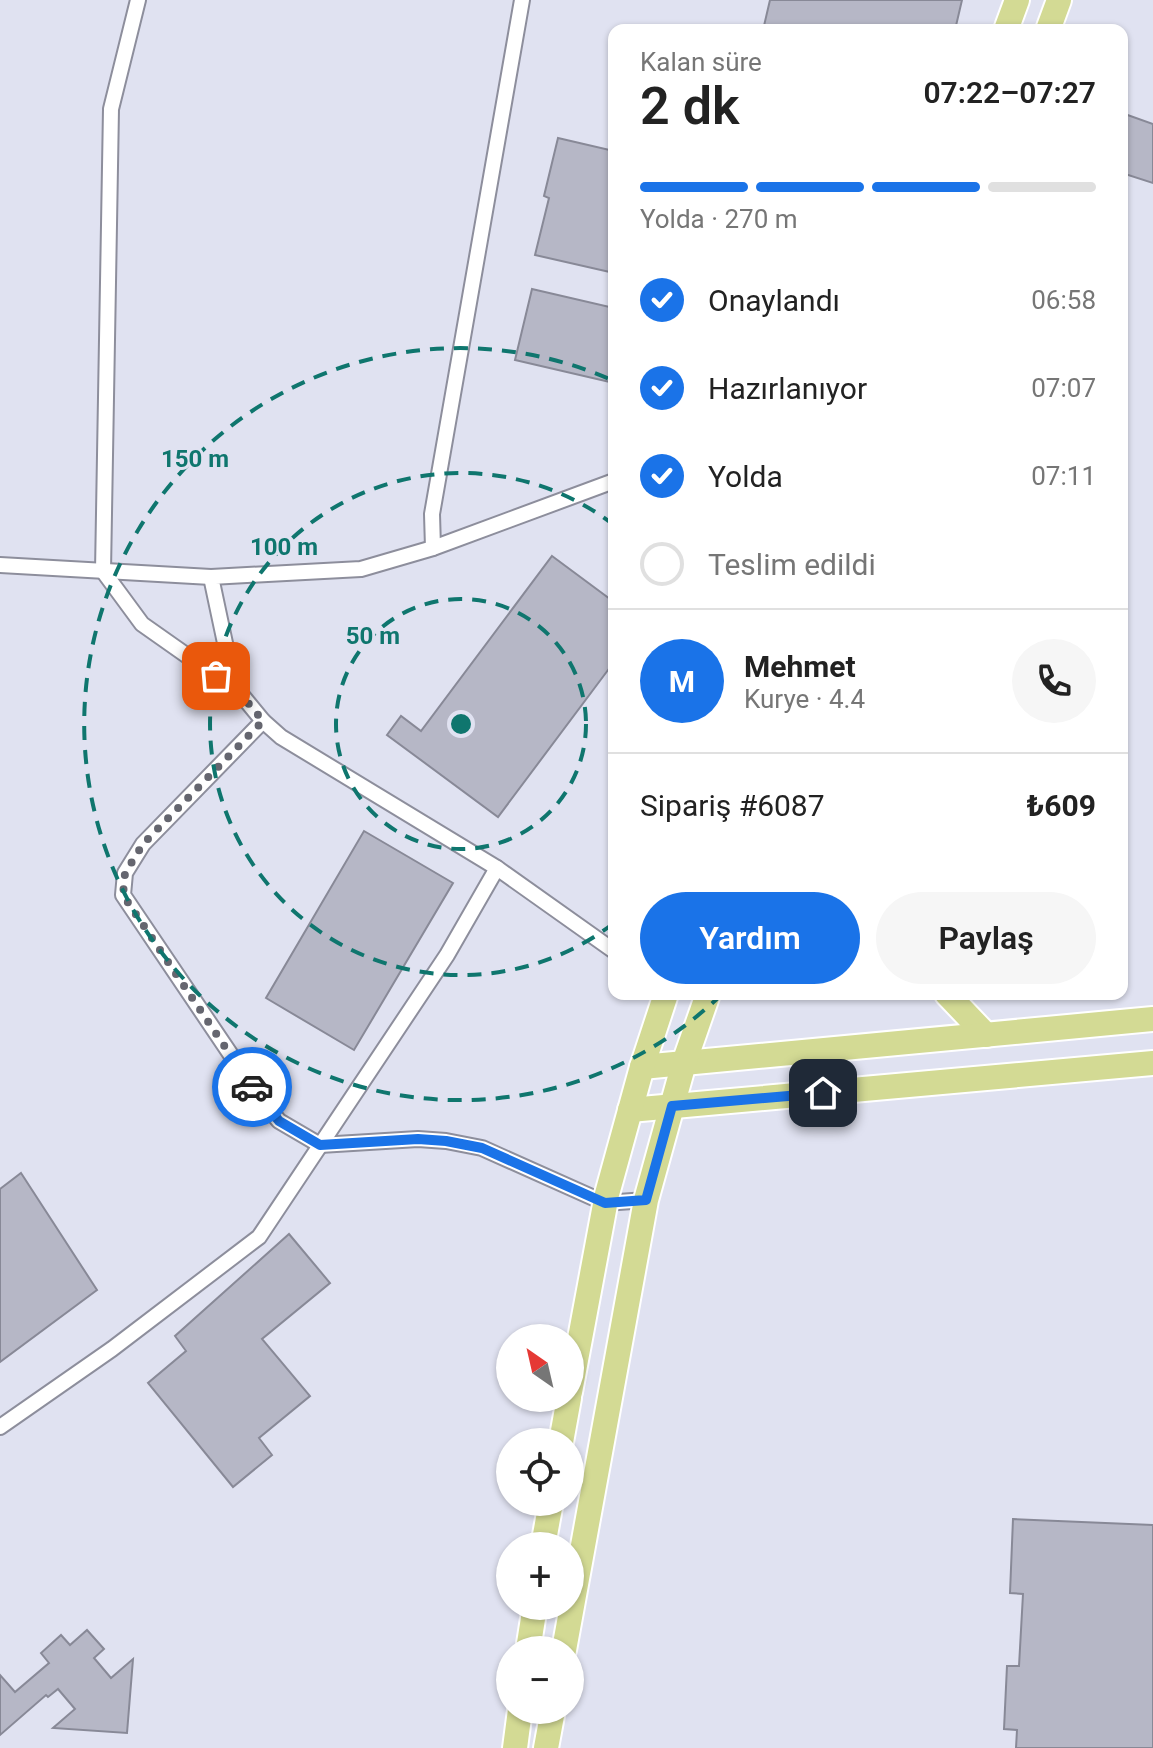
<!DOCTYPE html>
<html lang="tr">
<head>
<meta charset="utf-8">
<style>
	:root { --surface:#fff; --page:#f6f6f6; --text:#222; --muted:#767676; --line:#e0e0e0; --accent:#1a73e8 }
	body { margin:0; font-family:Roboto,sans-serif; background:var(--page); color:var(--text); height:100vh; display:flex; flex-direction:column; font-size:30px; white-space:nowrap }
	* { box-sizing:border-box; margin:0 }
	p { font-size:26px; color:var(--muted) }
	.icon { flex:none; width:44px; height:44px; fill:none; stroke:currentColor; stroke-width:2; stroke-linecap:round; stroke-linejoin:round }
	.map { position:relative; flex:1; overflow:hidden }
	.panel { position:absolute; left:608px; top:24px; width:520px; height:976px; display:flex; flex-direction:column; background:var(--surface); border-radius:16px; box-shadow:0 2px 6px #0004 }
	.panel>* { flex:none }
	.needle { width:52px; rotate:326deg }
	.fabs { position:absolute; left:496px; top:1324px; display:grid; gap:16px }
	.fabs a { display:grid; place-items:center; width:88px; height:88px; border-radius:50%; background:var(--surface); box-shadow:0 2px 6px #0004; font-size:40px }
	.pin { position:absolute; display:grid; place-items:center; width:68px; height:68px; color:#fff; margin:-34px; border-radius:16px; box-shadow:0 4px 12px #0006 }
	.courier { position:absolute; display:grid; place-items:center; width:80px; height:80px; margin:-40px; border:6px solid #1a73e8; border-radius:50%; background:#fff; color:#222; box-shadow:0 2px 10px #0007 }
	.head em { font-style:normal; font-weight:600 }
	.head div { display:flex; flex-direction:column-reverse }
	.head { display:flex; align-items:center; justify-content:space-between; height:136px; padding:0 32px }
	h1 { font-size:52px; font-weight:600; line-height:60px }
	.bar { display:grid; grid-template-columns:repeat(4,1fr); gap:12px 8px; align-content:center; height:96px; padding:0 32px }
	.bar i { height:10px; border-radius:6px; background:var(--line) }
	.bar .active { background:var(--accent) }
	.bar p { grid-column:span 4 }
	.line { display:flex; align-items:center; gap:20px; padding:0 32px; border-top:2px solid var(--line) }
	.line div { flex:1 }
	.round { display:grid; place-items:center; flex:none; width:84px; height:84px; border-radius:42px; background:var(--page) }
	ol { padding:0 32px; list-style:none }
	li { display:flex; align-items:center; gap:24px; height:88px }
	li p { margin-inline-start:auto }
	li .icon { padding:8px; border-radius:50%; background:var(--accent); color:#fff; stroke-width:4 }
	li:last-child { color:var(--muted) }
	li i { width:44px; height:44px; border:4px solid var(--line); border-radius:50% }
	.button { display:flex; gap:16px; margin-top:auto; padding:16px 32px }
	.button a { flex:1; height:92px; border-radius:48px; background:var(--accent); color:#fff; font-size:32px; font-weight:600; line-height:92px; text-align:center }
	.button a+a { background:var(--page); color:var(--text) }
	.map>svg:first-child { display:block }
	.building { fill:#b6b7c6; stroke:#888997; stroke-width:2 }
	.lines { fill:none; stroke-linecap:round; stroke-linejoin:round }
	.minor-casing { stroke:#8d8e9c; stroke-width:18 }
	.primary-casing { stroke:#fff; stroke-width:28 }
	.minor { stroke:#fff; stroke-width:14 }
	.primary { stroke:#d3da94; stroke-width:24 }
	.done { stroke:#65666f; stroke-width:8; stroke-dasharray:0 14.4 }
	.route { stroke:#1a73e8; stroke-width:10 }
	.ring { fill:none; stroke:#0f766e; stroke-width:4; stroke-dasharray:14 10 }
	.centre { fill:#0f766e; stroke:#e0e2f1; stroke-width:4 }
	.ring-label { font-size:24px; text-anchor:middle; font-weight:bold; fill:#0f766e; stroke:#e0e2f1; stroke-width:6; stroke-linejoin:round; paint-order:stroke }
</style>
</head>
<body>
<div class="map">
<svg width="1153" height="1748" viewBox="0 0 1153 1748">
	<rect width="100%" height="100%" fill="#e0e2f1"/>
	<g class="building">
		<polygon points="770,0 962,0 955,30 763,30"/>
		<polygon points="1122,113 1153,124 1153,183 1122,173"/>
		<polygon points="558,138 614,151 614,273 535,255 549,198 544,196"/>
		<polygon points="532,289 614,308 614,383 515,360"/>
		<polygon points="552,556 614,602 614,662 498,817 387,735 401,716 421,731"/>
		<polygon points="364,831 453,883 354,1050 266,998"/>
		<polygon points="21,1173 97,1290 0,1362 0,1189"/>
		<polygon points="289,1234 330,1283 262,1339 310,1396 259,1438 272,1455 233,1487 148,1383 186,1351 175,1336"/>
		<polygon points="1013,1519 1153,1525 1153,1748 1016,1748 1017,1730 1004,1729 1007,1666 1019,1666 1023,1594 1010,1593"/>
		<polygon points="87,1630 104,1649 94,1658 111,1678 133,1659 127,1733 53,1728 75,1709 58,1689 48,1697 46,1695 0,1735 0,1675 15,1692 49,1663 41,1653 61,1635 70,1645"/>
	</g>
	<g class="lines">
		<defs>
			<g id="minor">
				<polyline points="138,0 111,109 103,571 142,624 240,693"/>
				<polyline points="614,481 433,548 361,569 211,577 225,643 240,693 263,721 281,737 497,868 614,951"/>
				<polyline points="433,548 432,514 522,0"/>
				<polyline points="0,565 211,577"/>
				<polyline points="263,721 143,844 125,873 123,895 260,1098 279,1121 320,1145 418,1139 446,1141 482,1148 605,1203 646,1200"/>
				<polyline points="0,1427 112,1349 259,1237 447,955 497,868"/>
			</g>
			<g id="primary">
				<polyline points="1006,30 1017,0"/>
				<polyline points="1048,30 1059,0"/>
				<polyline points="947,994 986,1035"/>
				<polyline points="642,1067 1153,1019"/>
				<polyline points="630,1110 1153,1063"/>
				<polyline points="570,1392 607,1194 642,1067 666,994"/>
				<polyline points="561,1442 569,1398"/>
				<polyline points="543,1546 551,1502"/>
				<polyline points="528,1650 535,1606"/>
				<polyline points="564,1650 646,1200 684,1063 708,994"/>
				<polyline points="515,1748 520,1710"/>
				<polyline points="546,1748 553,1710"/>
			</g>
		</defs>
		<use href="#minor" class="minor-casing"/>
		<use href="#primary" class="primary-casing"/>
		<use href="#minor" class="minor"/>
		<use href="#primary" class="primary"/>
	</g>
	<g class="lines">
		<polyline class="done" points="216,676 240,693 263,721 143,844 125,873 123,895 252,1087"/>
		<polyline class="route" points="252,1087 279,1121 320,1145 418,1139 446,1141 482,1148 605,1203 646,1200 672,1106 823,1093"/>
	</g>
	<g class="ring">
		<circle cx="461" cy="724" r="125"/>
		<path d="M614 923A251 251 0 1 1 614 525"/>
		<path d="M722 994A376 376 0 1 1 614 381"/>
	</g>
	<circle cx="461" cy="724" r="12" class="centre"/>
	<g class="ring-label">
		<text x="195" y="467">150 m</text>
		<text x="284" y="555">100 m</text>
		<text x="373" y="644">50 m</text>
	</g>
</svg>
<div class="fabs">
<a><svg class="needle" viewBox="-14 -14 28 28"><path d="M0-13l5 13h-10z" fill="#e53935"/><path d="M0 13l5-13h-10z" fill="#767676"/></svg></a>
<a><svg class="icon" aria-label="locate" viewBox="0 0 24 24"><circle cx="12" cy="12" r="6"/><path d="M12 2v4M12 18v4M2 12h4M18 12h4"/></svg></a>
<a>+</a>
<a>−</a>
</div>
<div class="pin" style="left:216px;top:676px;background:#ea580c"><svg class="icon" aria-label="bag" viewBox="0 0 24 24"><path d="M5 8h14l-1 12H6zM9 8a3 3 0 0 1 6 0"/></svg></div>
<div class="pin" style="left:823px;top:1093px;background:#1f2937"><svg class="icon" aria-label="home" viewBox="0 0 24 24"><path d="M3 11l9-7 9 7M6 9v11h12V9"/></svg></div>
<div class="courier" style="left:252px;top:1087px"><svg class="icon" aria-label="car" viewBox="0 0 24 24"><path d="M5 17H2v-5l4-1 3-4h7l3 4 3 1v5h-3M9 17h6M6 11h13"/><circle cx="7" cy="17" r="2"/><circle cx="17" cy="17" r="2"/></svg></div>
<section class="panel">
<div class="head"><div><h1>2 dk</h1><p>Kalan süre</p></div><em>07:22–07:27</em></div>
<div class="bar"><i class="active"></i><i class="active"></i><i class="active"></i><i></i><p>Yolda · 270 m</p></div>
<ol>
<li><svg class="icon" aria-label="check" viewBox="0 0 24 24"><path d="M5 12l5 5 9-10"/></svg>Onaylandı<p>06:58</p></li>
<li><svg class="icon" aria-label="check" viewBox="0 0 24 24"><path d="M5 12l5 5 9-10"/></svg>Hazırlanıyor<p>07:07</p></li>
<li><svg class="icon" aria-label="check" viewBox="0 0 24 24"><path d="M5 12l5 5 9-10"/></svg>Yolda<p>07:11</p></li>
<li><i></i>Teslim edildi</li>
</ol>
<div class="line" style="height:144px"><b class="round" style="background:var(--accent);color:#fff">M</b><div><b>Mehmet</b><p>Kurye · 4.4</p></div><a class="round"><svg class="icon" aria-label="phone" viewBox="0 0 24 24"><path d="M5 4h4l2 5-3 2q2 4 5 5l2-3 5 2v4C11 20 4 13 5 4z"/></svg></a></div>
<div class="line" style="height:104px"><div>Sipariş #6087</div><b>₺609</b></div>
<div class="button"><a>Yardım</a><a>Paylaş</a></div>
</section>
</div>
</body>
</html>
